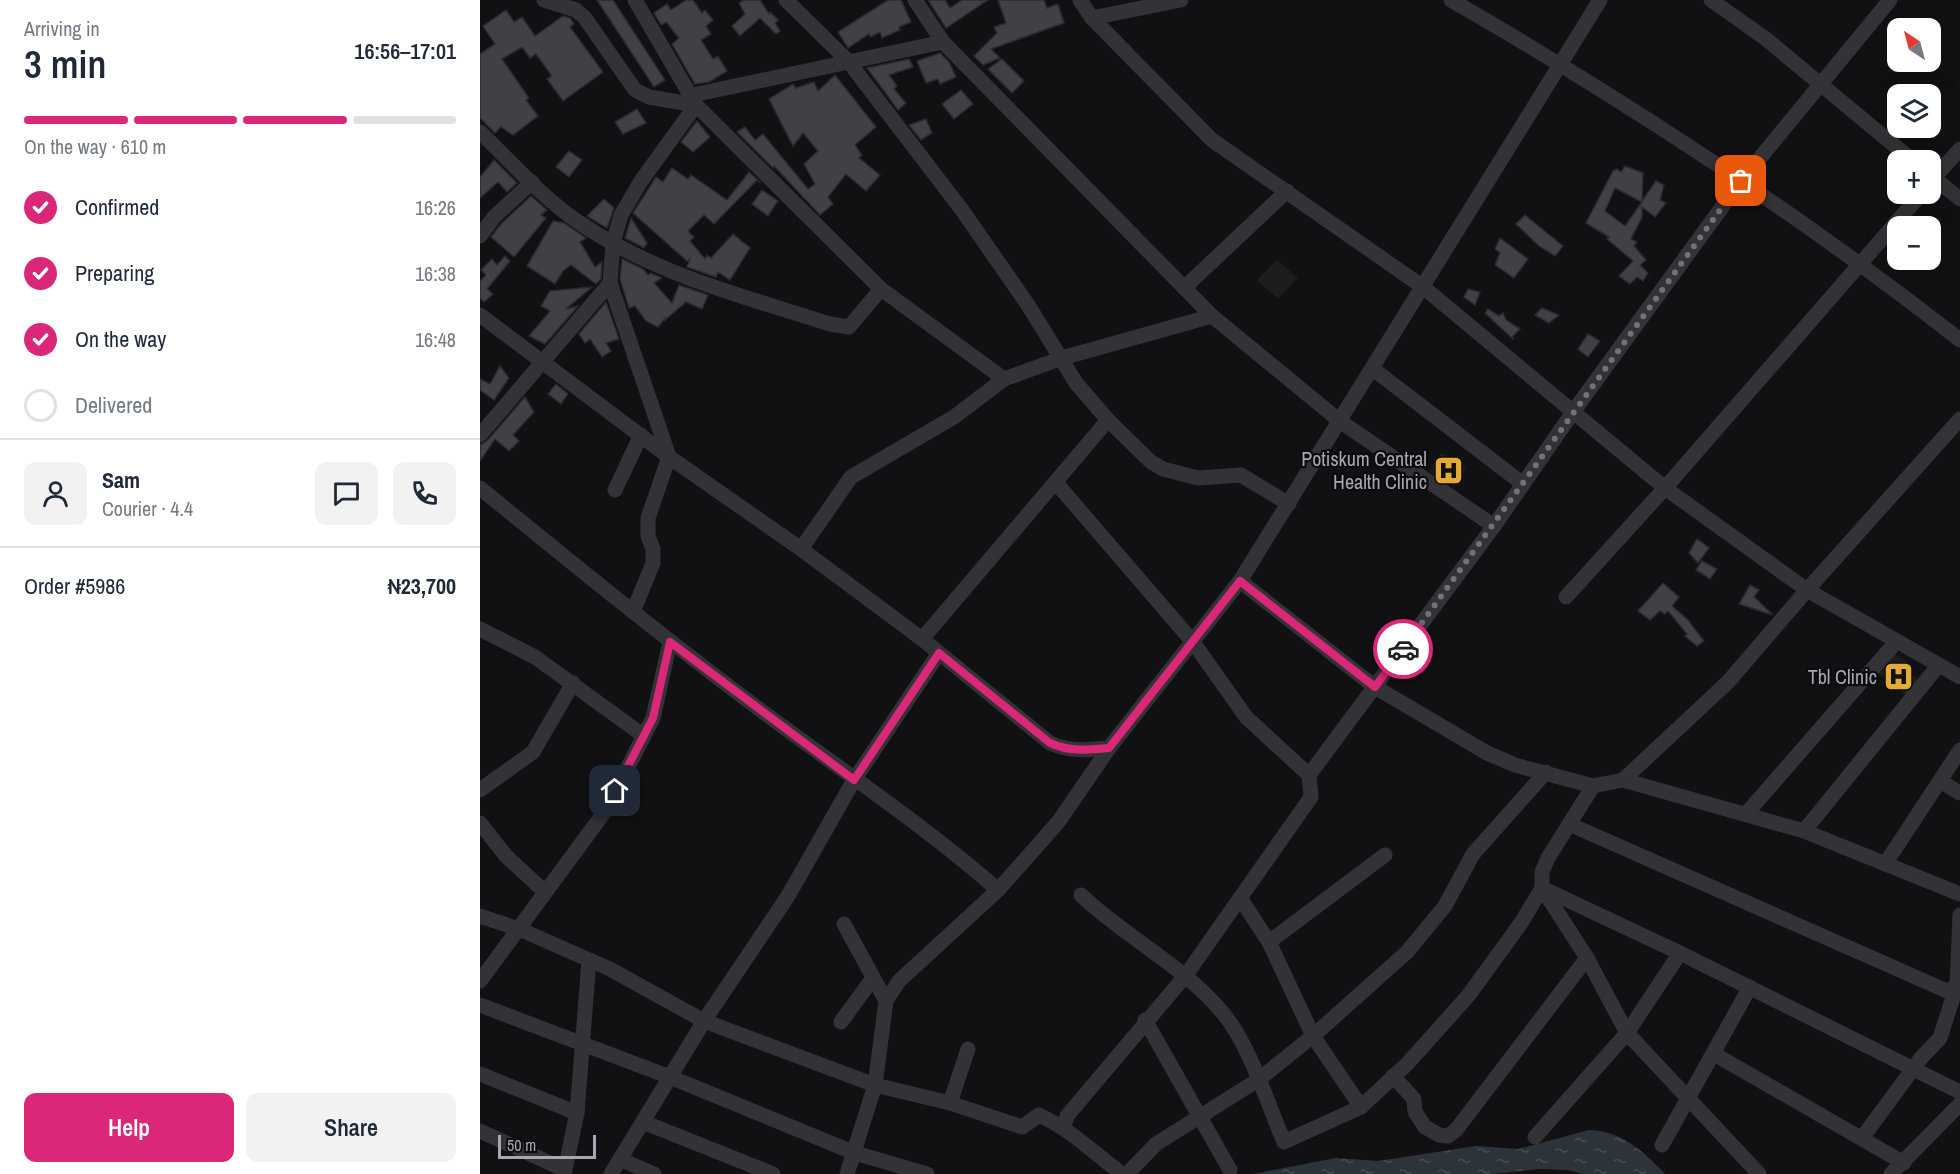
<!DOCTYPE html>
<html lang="en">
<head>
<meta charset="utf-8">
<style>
	:root { --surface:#fff; --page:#f2f2f3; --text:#1f2937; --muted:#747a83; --line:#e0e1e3; --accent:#db2777 }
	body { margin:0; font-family:"Archivo Narrow",sans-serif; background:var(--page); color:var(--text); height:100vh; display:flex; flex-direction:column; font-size:22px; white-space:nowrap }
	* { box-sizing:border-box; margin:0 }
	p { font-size:20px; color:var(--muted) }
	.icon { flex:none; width:33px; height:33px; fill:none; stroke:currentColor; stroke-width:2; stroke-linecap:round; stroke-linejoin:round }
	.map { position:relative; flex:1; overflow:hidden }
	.side { display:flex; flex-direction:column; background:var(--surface); width:480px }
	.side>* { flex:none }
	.needle { width:39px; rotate:324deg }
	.fabs { position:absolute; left:1407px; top:18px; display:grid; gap:12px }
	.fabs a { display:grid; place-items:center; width:54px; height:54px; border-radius:12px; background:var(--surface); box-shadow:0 6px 24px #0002; font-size:30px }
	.scale { position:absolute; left:18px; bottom:15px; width:98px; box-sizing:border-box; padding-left:6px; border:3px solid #a4a8b2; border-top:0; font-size:16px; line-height:21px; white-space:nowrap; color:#a4a8b2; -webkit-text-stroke:4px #0c0c0e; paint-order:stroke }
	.pin { position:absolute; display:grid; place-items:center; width:51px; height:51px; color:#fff; margin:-26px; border-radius:12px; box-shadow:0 3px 9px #0006 }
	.courier { position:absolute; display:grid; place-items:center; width:60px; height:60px; margin:-30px; border:4px solid #db2777; border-radius:50%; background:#fff; color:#222; box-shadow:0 2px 8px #0007 }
	.overview em { font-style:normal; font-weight:600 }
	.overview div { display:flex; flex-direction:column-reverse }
	.overview { display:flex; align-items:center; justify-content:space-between; height:102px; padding:0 24px }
	h1 { font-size:39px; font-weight:600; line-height:45px }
	.bar { display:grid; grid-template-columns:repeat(4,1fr); gap:9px 6px; align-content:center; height:72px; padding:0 24px }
	.bar i { height:8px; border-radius:4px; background:var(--line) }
	.bar .active { background:var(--accent) }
	.bar p { grid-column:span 4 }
	.line { display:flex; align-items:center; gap:15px; padding:0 24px; border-top:2px solid var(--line) }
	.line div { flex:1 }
	.round { display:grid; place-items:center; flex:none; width:63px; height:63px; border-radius:12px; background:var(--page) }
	ol { padding:0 24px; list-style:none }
	li { display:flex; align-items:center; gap:18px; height:66px }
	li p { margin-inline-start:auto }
	li .icon { padding:6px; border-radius:50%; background:var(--accent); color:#fff; stroke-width:4 }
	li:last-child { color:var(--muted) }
	li i { width:33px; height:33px; border:3px solid var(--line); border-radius:50% }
	.button { display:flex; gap:12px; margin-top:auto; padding:12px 24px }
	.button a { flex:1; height:69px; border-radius:12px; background:var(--accent); color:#fff; font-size:24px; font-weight:600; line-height:69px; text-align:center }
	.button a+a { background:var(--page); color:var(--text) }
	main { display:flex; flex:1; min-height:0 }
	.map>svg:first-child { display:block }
	.built { fill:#1d1d20 }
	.water { fill:url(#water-ripples) }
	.building { fill:#404146; stroke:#2b2b2f; stroke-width:1.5; fill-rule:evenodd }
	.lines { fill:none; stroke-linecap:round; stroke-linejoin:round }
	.street { stroke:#333337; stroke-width:15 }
	.done { stroke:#71737a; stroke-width:6; stroke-dasharray:0 10.8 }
	.route { stroke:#db2777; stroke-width:8 }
	.labels { text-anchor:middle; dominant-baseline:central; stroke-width:4.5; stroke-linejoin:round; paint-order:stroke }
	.poi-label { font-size:20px; fill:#a4a8b2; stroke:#0c0c0e; text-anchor:end }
</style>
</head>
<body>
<main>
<section class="side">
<div class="overview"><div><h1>3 min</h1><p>Arriving in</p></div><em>16:56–17:01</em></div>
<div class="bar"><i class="active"></i><i class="active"></i><i class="active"></i><i></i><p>On the way · 610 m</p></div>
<ol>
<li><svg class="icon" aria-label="check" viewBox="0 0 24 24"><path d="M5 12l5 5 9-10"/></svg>Confirmed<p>16:26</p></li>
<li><svg class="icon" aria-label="check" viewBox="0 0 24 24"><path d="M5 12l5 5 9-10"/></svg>Preparing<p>16:38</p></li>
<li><svg class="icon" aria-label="check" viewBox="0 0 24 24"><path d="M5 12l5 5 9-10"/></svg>On the way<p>16:48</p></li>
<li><i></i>Delivered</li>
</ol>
<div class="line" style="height:108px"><a class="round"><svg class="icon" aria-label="person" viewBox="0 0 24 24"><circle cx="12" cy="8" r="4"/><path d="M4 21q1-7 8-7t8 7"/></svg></a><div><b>Sam</b><p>Courier · 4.4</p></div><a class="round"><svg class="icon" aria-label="chat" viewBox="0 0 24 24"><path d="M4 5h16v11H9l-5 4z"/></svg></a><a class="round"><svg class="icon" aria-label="phone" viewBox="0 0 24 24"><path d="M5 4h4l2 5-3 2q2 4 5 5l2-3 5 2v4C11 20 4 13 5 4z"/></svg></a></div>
<div class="line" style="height:78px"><div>Order #5986</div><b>₦23,700</b></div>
<div class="button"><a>Help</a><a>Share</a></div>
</section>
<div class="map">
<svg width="1480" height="1174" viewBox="0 0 1480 1174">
	<defs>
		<pattern id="water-ripples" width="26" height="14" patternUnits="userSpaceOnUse" patternTransform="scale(1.5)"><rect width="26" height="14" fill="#2c343a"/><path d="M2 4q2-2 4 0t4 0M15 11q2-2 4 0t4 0" fill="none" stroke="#484f54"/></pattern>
	</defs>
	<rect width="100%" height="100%" fill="#111113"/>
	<g class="built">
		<polygon points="797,260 818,278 798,299 777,280"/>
		<polygon points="962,453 986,468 974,487 950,472 955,460"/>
		<polygon points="1414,654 1429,663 1424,670 1439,679 1427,697 1398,673"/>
	</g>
	<path class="water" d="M1109 1130C1142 1131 1163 1151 1185 1174H1102L1089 1170 1059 1169 1013 1174H773L856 1158 898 1161 996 1146 1038 1149Z"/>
	<g class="building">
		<polygon points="117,0 133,0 185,80 174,87"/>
		<polygon points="206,0 213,0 222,13 225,10 233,20 226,26 231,34 221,40 233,59 238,56 247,71 229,82 215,84 192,44 199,38 186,22 181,25 174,13 187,4 191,10"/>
		<polygon points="264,0 280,0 289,14 290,12 298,20 295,23 300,31 296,34 280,18 260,36 252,26 265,14 259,3"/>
		<polygon points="408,0 421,0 431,22 419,27 420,30 402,38 400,32 390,37 389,34 368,48 358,32"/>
		<polygon points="448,0 465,0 470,8 482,0 508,0 466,28"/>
		<polygon points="518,0 564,0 567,8 578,4 584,23 511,49 520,58 503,65 494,56 517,33 514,27 526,23"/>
		<polygon points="26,10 34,22 42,17 55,36 83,16 90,18 94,24 90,27 123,72 83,101 67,79 72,76 56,54 50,58 42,47 22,59 49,98 46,100 58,116 33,135 21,127 15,133 0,118 0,54 15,44 3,26"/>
		<polygon points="460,53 469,62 476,77 460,84 458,79 446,83 437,61"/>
		<polygon points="429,59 433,67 409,75 417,86 414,89 426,103 418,110 387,68"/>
		<polygon points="522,59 544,81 532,93 508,69"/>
		<polygon points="355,75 396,127 375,145 382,155 379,158 400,175 386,191 366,174 348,197 353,204 340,215 294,166 293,168 257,132 265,127 275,140 283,134 328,189 335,184 324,164 338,151 323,133 313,146 289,99 313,84 316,88 334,82 338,91"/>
		<polygon points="481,90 493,104 474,119 462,104"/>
		<polygon points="157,109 166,123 143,134 135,122"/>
		<polygon points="446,119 452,133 441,140 429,125"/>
		<polygon points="217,121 230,137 213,152 201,142"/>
		<polygon points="89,151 102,160 89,177 76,167"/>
		<polygon points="14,160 37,183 27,192 18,182 0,198 0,177"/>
		<path d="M1145 166 1163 173 1162 201 1176 181 1184 185 1180 200 1186 203 1175 217 1162 207V217L1151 239 1157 242 1154 246 1166 260 1160 265 1168 273 1163 281 1157 277 1150 284 1139 276 1153 261 1127 239 1129 237 1106 223 1133 171 1137 169 1141 172ZM1135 188 1162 202 1145 226 1125 211Z"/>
		<polygon points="192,168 208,179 211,175 247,200 269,172 281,183 277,180 234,224 224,215 208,231 214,237 210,241 225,259 227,255 231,258 253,234 270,248 250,280 238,272 236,277 207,267 210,259 207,261 153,213 176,177 183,182"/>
		<polygon points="282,190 298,201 288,216 272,204"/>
		<polygon points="51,196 67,210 61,215 66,218 34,257 11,237 21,224"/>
		<polygon points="124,199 134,208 127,228 107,216"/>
		<polygon points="1045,215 1083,246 1075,256 1059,246 1036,224"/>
		<polygon points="151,218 167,243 164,248 145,238"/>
		<polygon points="73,221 84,223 106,238 100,242 115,267 122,262 121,279 116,284 91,265 83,271 75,284 47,266"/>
		<polygon points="1020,238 1048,259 1034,278 1015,265 1020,253 1015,249"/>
		<polygon points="25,256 30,261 7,289 13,294 4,302 0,298 0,281 6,275 1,270 12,259 17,265"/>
		<polygon points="142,259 163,269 168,275 171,273 182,278 174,283 192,303 199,285 228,295 222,309 206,302 184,321 186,317 178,327 166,321 155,306 149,308 140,279"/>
		<polygon points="112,287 86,309 98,306 65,344 49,336 70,311 61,306 70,291"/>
		<polygon points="988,289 1000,292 995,305 984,297"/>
		<polygon points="126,302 139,339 126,343 131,351 122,357 110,339 105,343 99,334"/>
		<polygon points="1062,308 1079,315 1069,323 1055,315"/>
		<polygon points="1008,309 1019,316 1023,313 1026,320 1040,329 1032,337 1034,340 1005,313"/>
		<polygon points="1108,334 1120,341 1108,357 1098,349"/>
		<polygon points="20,366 29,378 14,400 0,390 0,379 10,384"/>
		<polygon points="76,384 88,394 81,404 68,394"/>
		<polygon points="45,397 54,412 33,435 39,441 29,451 15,439 0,461 0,445 7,441"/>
		<polygon points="1217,539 1229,548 1218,563 1209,553"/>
		<polygon points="1222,561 1237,569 1230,579 1216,570"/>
		<polygon points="1183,583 1199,597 1192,606 1208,620 1224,641 1217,646 1205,636 1207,634 1188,611 1185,614 1180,611 1170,620 1158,611"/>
		<polygon points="1270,585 1279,590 1274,597 1293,615 1259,604"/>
	</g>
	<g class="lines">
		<g class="street">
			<polyline points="64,0 96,10 105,18 155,90 169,97 216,105"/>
			<polyline points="155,0 216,105 401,289 524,379"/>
			<polyline points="306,0 368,61 482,210 548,305 596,383 628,420 671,462 683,469 718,478 761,475 809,504"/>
			<polyline points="435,0 463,42 732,316 861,422 1014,526"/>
			<polyline points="600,0 612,18 732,140 943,287 1185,488 1441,194"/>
			<path d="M971 0C1148 102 1319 214 1480 340"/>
			<polyline points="1231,0 1286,39 1432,160"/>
			<polyline points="612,18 701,0"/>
			<polyline points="208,96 463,42"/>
			<path d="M0 132C31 162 62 197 97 221 173 274 263 296 350 324L369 327 401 289"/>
			<polyline points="1450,175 1480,199"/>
			<polyline points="1450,182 1480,149"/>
			<polyline points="0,236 14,217 52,182"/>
			<polyline points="704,288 807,191"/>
			<path d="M0 315 189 457 321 549 442 639 570 743C590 752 607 750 629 748L760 581 1120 0"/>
			<polyline points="893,369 1043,484"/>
			<polyline points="0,435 130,283"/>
			<polyline points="577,484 713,642 766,717 829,775"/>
			<path d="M0 488C92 563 184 638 279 709 359 769 443 824 518 890"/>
			<polyline points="135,490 161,435"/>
			<polyline points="321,549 371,477 474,417 524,379 582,358 732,316"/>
			<polyline points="760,581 895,687 1007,753 1035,765 1113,786 1143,780 1324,831 1480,894"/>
			<polyline points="1086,597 1185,488 1327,590 1480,677"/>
			<polyline points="153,612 173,563 173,549 168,536 168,518 189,457 130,283 133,243 141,215 161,181 216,105"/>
			<polyline points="0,629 55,657 164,736"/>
			<polyline points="442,639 628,420"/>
			<polyline points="1143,780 1248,682 1327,590 1480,419"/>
			<polyline points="1460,781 1480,793"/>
			<polyline points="0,790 53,752 93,683"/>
			<polyline points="1266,814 1416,642"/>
			<polyline points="0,823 26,856 64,891"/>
			<polyline points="1089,824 1467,991 1480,984"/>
			<polyline points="1324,831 1458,666"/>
			<polyline points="1405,864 1480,750"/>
			<polyline points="1062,888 1200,953 1480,1092"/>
			<polyline points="1062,888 1107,958 1147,1033 1279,1174"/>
			<path d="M601 895C646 938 703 965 743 1013 770 1046 787 1102 804 1142L881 1107 928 1063 988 996 1041 923 1062 888V872L1068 858 1113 786"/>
			<polyline points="760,898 789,942 833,1036 881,1107"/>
			<path d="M0 916 39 929 130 969 224 1021 395 1085 470 1103 542 1127 559 1115C590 1129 614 1153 642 1174"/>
			<polyline points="364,924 406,1001"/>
			<polyline points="789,942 905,855"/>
			<polyline points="0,981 126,810 173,718 190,642"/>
			<polyline points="0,1005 190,1077 375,1153 447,1174"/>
			<polyline points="665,1020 750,1170"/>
			<polyline points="361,1022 393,978"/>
			<polyline points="1234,1054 1424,1163"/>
			<polyline points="0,1074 97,1113"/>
			<polyline points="913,1076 934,1099 935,1112 945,1127 959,1135 968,1136 976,1130 1107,958"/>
			<polyline points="470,1103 488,1049"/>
			<polyline points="163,1122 293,1174"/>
			<polyline points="584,1126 587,1116 706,975 831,797 829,775 1014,526 1093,412 1261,181 1410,0"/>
			<polyline points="0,1131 85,1170 97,1113 109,960"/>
			<polyline points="1055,1137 1147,1033 1200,953"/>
			<polyline points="1382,1138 1441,1058 1460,1038 1477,985 1480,915"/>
			<polyline points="1182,1145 1270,987"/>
			<polyline points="140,1159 174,1174"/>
			<polyline points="131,1174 224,1021 308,896 374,780 459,653"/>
			<polyline points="367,1174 395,1085 406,1001 419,981 518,890 558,845 579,821 629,748"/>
			<polyline points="647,1174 676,1144 778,1080 833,1036 927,952 965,906 993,854 1066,772"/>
			<polyline points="1411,1174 1480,1104"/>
		</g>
	</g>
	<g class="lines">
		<polyline class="done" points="923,649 1261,181"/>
		<path class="route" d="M135 791 173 718 190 642 374 780 459 653 570 743C590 752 607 750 629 748L760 581 895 687 923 649"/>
	</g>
	<defs>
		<symbol id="hospital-square" viewBox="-11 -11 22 22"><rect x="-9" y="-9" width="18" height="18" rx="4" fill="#e5a937" stroke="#0c0c0e"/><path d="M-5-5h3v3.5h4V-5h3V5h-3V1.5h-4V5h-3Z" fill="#111"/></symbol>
	</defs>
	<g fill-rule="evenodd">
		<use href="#hospital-square" x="952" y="454" width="33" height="33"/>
		<use href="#hospital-square" x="1402" y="660" width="33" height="33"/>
	</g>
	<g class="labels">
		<g class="poi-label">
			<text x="947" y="458">Potiskum Central<tspan x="947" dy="23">Health Clinic</tspan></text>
			<text x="1397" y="676">Tbl Clinic</text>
		</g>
	</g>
</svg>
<div class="fabs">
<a><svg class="needle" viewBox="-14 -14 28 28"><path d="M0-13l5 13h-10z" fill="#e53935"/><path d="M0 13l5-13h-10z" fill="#747a83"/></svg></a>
<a><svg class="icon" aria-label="layers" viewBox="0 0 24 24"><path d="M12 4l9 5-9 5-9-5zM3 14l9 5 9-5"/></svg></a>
<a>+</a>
<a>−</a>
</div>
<div class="scale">50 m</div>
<div class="pin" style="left:1261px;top:181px;background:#ea580c"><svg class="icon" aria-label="bag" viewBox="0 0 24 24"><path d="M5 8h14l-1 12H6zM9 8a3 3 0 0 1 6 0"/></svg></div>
<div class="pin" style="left:135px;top:791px;background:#1f2937"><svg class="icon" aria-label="home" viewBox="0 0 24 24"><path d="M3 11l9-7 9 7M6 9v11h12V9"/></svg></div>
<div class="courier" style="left:923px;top:649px"><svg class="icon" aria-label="car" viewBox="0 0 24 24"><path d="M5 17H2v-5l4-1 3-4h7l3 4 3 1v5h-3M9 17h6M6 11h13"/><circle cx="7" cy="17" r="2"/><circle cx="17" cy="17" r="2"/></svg></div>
</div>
</main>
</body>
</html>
